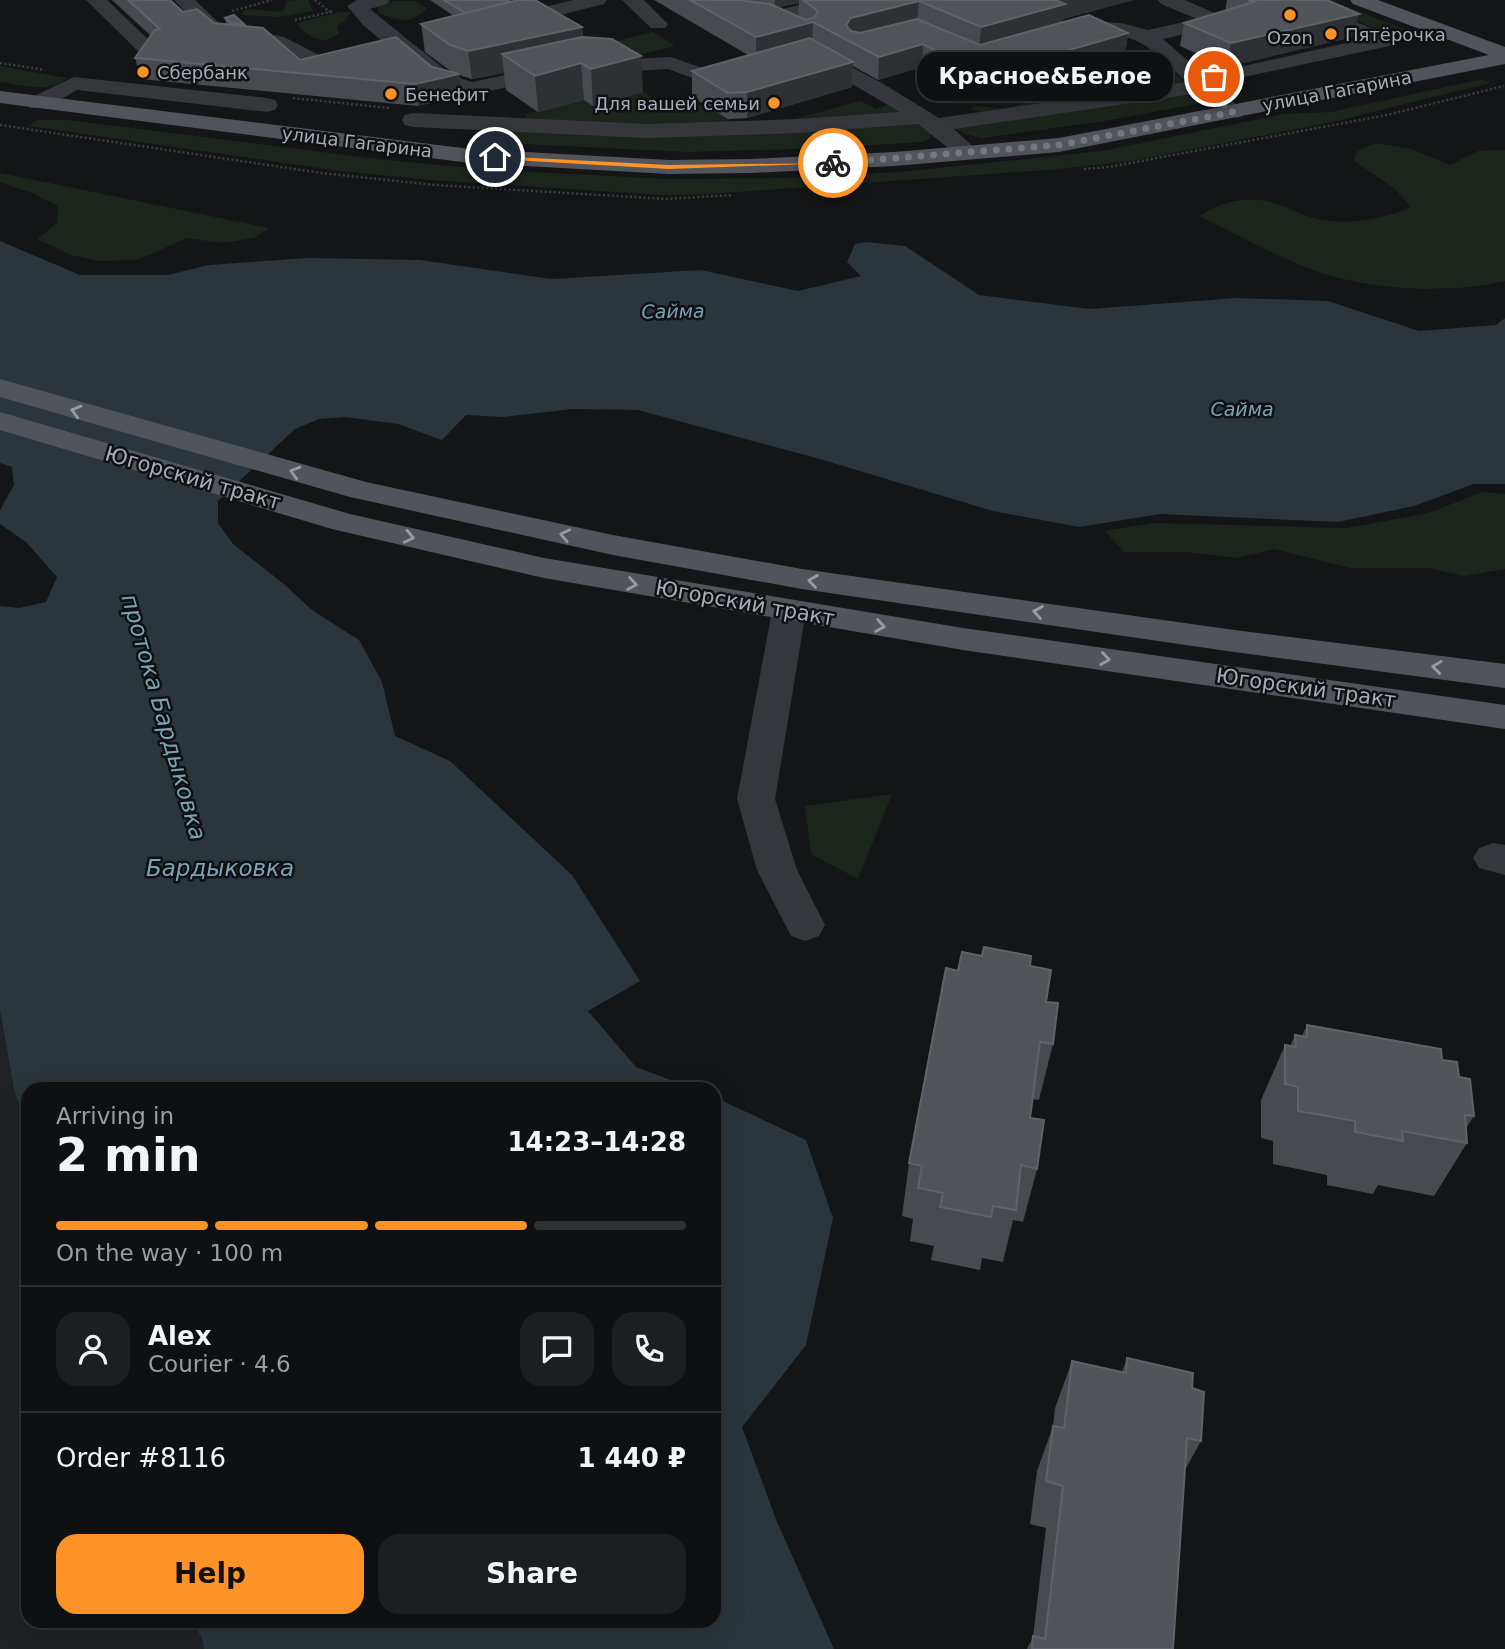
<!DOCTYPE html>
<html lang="en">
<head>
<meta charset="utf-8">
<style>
	:root { --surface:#0f1011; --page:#1d1e1f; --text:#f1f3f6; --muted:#9b9d9f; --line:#2f3031; --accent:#fd9326 }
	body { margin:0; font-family:"DejaVu Sans",sans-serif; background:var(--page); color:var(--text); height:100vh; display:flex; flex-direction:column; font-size:26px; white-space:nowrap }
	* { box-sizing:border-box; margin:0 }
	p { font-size:23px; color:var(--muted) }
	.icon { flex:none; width:38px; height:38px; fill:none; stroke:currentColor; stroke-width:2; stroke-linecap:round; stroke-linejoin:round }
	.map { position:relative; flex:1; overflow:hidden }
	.drawer { position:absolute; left:21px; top:1082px; width:700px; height:546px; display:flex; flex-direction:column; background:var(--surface); border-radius:21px; box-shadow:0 7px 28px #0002,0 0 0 2px var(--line) }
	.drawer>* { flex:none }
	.pin { position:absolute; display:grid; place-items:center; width:60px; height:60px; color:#fff; margin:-30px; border:4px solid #fff; border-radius:50%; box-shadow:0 2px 7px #0007 }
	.courier { position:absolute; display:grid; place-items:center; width:70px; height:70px; margin:-35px; border:5px solid #fd9326; border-radius:50%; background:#fff; color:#222; box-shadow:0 2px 9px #0007 }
	.bubble { position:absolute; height:49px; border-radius:21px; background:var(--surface); box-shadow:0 7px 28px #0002,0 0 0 2px var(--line); font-size:23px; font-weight:700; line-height:49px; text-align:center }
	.headline em { font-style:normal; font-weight:700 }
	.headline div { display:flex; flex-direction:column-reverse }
	.headline { display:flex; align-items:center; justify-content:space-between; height:119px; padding:0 35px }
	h1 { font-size:46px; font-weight:700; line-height:52px }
	.bar { display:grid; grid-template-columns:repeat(4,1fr); gap:10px 7px; align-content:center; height:84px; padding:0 35px }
	.bar i { height:9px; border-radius:5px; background:var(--line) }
	.bar .active { background:var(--accent) }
	.bar p { grid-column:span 4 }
	.line { display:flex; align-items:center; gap:18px; padding:0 35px; border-top:2px solid var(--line) }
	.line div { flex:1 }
	.round { display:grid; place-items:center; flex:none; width:74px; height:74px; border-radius:21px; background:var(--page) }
	.cta { display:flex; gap:14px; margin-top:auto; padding:14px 35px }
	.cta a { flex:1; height:80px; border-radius:21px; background:var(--accent); color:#111; font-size:28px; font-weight:700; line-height:80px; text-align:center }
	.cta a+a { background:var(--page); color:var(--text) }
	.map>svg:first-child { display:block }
	.built { fill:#202124 }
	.green { fill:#1c251c }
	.water { fill:#2a363b }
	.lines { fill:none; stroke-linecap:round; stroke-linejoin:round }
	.path { stroke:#3b3f43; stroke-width:2.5; stroke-dasharray:2 2.5; stroke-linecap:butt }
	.minor { fill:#35373c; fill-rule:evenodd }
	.major { fill:#51555b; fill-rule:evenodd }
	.wall { fill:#474a4f; fill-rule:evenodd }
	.shaded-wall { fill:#2e3134 }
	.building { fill:#51555a; stroke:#5e6369; stroke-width:2 }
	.oneway { stroke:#949ca5 }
	.route { fill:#fd9326 }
	.done { stroke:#727880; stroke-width:7; stroke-dasharray:0 12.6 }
	.poi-dot { fill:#fd9326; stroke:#101012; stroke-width:2.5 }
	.labels { text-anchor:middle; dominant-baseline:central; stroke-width:5; stroke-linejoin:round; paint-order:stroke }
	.far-poi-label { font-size:18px; fill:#a5aeb8; stroke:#101012; text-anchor:start }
	.far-street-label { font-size:18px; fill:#a5aeb8; stroke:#101012 }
	.far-water-label { font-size:19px; font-style:italic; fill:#7aa3b5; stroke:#101012 }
	.street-label { font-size:21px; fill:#a5aeb8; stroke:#101012 }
	.water-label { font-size:23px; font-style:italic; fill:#7aa3b5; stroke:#101012 }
</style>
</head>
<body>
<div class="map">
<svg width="1505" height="1649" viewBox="0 0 1505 1649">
	<rect width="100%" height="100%" fill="#141517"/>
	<polygon class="built" points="0,1010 14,1090 28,1130 28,1620 192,1621 202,1639 204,1649 0,1649"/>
	<g class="green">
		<path d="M295 0H308L313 11 280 17 242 15 244 10C258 8 272 13 283 11L287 1Z"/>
		<polygon points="1304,0 1330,0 1425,37 1407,41"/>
		<path d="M393 1H416L427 8C412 24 398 22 379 13L378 7Z"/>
		<polygon points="339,12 351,12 344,22 337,26 339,34 323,41 310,36 299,27 298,23"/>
		<polygon points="653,32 675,46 638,55 617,41"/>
		<polygon points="1160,63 1190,83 984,115 970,108 979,106 1005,109"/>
		<path d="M0 66 67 78C47 94 24 85 0 82Z"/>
		<polygon points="1483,79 1490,83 1332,122 1131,161 1047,170 709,194 661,195 431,180 340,171 29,126 38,120 67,120 385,160 496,170 667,179 783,178 899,172 1102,151 1283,114 1331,112"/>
		<polygon points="1198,90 1205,100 1196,104 1105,121 982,138 965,134 954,128"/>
		<polygon points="643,92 675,113 705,104 731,120 709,126 528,123 525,114 584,100"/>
		<polygon points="860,101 876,109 891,104 911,115 790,120"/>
		<polygon points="913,121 930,132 931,138 921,142 828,148 688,152 503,143 490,140 487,127"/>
		<path d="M1375 143 1412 149 1450 165 1478 151 1505 150V281C1444 295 1360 290 1302 266 1267 251 1233 233 1200 216 1217 202 1248 196 1271 202 1286 206 1301 215 1317 219 1349 225 1381 220 1411 207L1395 189 1353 160 1358 151Z"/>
		<polygon points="0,173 269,228 254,238 222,243 187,238 137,260 100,261 71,255 37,239 57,223 58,206 32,193 0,182"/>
		<polygon points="1482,492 1505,494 1505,569 1464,576 1430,568 1351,568 1274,549 1237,558 1186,552 1124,552 1105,531 1153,523 1347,528 1429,513"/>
		<polygon points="892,794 858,879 811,854 805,806"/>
	</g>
	<g class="water">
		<polygon points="0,241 80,275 168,275 209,265 308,258 420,260 551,279 701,270 798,291 861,276 847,262 855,244 866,242 905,246 979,295 1090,309 1237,298 1328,301 1419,331 1496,325 1505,318 1505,484 1474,484 1414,506 1338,522 1160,514 1079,527 993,511 820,459 638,410 572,409 503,417 466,415 442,440 398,424 345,417 319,419 295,429 218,501 218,523 233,544 285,585 312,610 359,640 382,682 395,736 450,761 572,875 640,981 588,1011 636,1067 692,1088 28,1088 28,1130 14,1090 0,1010 0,606 19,608 46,602 57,577 26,542 0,524 0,510 14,485 12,467 0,463"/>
		<polygon points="714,1097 806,1140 833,1218 806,1345 742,1427 777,1522 834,1649 204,1649 202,1639 192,1621 714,1620"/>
	</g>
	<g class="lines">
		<g class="path">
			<polyline points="315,0 330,12"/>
			<polyline points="232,11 272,0"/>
			<polyline points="295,20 334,11"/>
			<polyline points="0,63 45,70"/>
			<polyline points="293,98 389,108"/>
			<polyline points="0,125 321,173 435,185 666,199 733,195"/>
			<polyline points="1084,169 1109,167 1387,115 1504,86"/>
		</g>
		<g class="minor">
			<polygon points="86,0 107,0 154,45 157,49 154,53 140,53"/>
			<polygon points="174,0 195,0 221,25 234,32 259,32 284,37 323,57 361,57 364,61 361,65 323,70 305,65 270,46 222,42 202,29"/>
			<polygon points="357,0 390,0 387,4 370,9 453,76 472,82 585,58 616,60 671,57 699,67 725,71 741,67 748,69 752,73 748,77 725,83 695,79 668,69 616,72 585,70 471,95 437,86 364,26 347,6"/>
			<polygon points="573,0 607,0 604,4 504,29 497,27 494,23 497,19"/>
			<polygon points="622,0 644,0 668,24 665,28 651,28"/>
			<polygon points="817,0 849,0 846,4 775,23 768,21 765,17 768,13"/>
			<path d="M1158 0H1185L1219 15 1222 19 1218 26 1163 39 1204 75 1364 39 1318 19 1315 15 1318 11 1325 9 1392 37 1395 41 1392 45 1385 47 1221 82 1217 86 1244 112 1241 117C1223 121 1212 104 1199 93L954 129 981 154 978 159H962L918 124 799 133 647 138 413 127 405 125 402 120 405 115 413 113 647 124 799 119 900 112 811 60 799 59 796 55 799 51 813 47 882 83 939 118 1187 82C1152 51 1144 34 1094 33 1082 33 1073 40 1062 37L1059 33 1062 29 1089 21 1121 23 1148 30 1197 19 1161 4Z"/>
			<polygon points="74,77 267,98 275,100 278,105 275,110 267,112 77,90 46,108 30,108 27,103 30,98"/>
			<polygon points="789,600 801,603 806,611 775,799 797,870 825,925 819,936 805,941 791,936 757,870 737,799 772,611 777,603"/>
			<polygon points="1493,843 1505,845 1505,875 1479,868 1473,858 1479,848"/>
		</g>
		<g class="major">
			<polygon points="1350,0 1378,0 1505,47 1505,64 1059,152 894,166 751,173 669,174 470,163 0,103 0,91 470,149 669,160 751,159 894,152 1059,138 1489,55 1353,4"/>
			<polygon points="0,379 366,482 613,535 802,569 1227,629 1505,664 1505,688 1227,651 802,589 613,555 350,497 0,397"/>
			<polygon points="0,412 350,514 544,558 963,628 1505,705 1505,729 963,650 544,578 332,529 0,430"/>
		</g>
	</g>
	<g class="wall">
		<polygon points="112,0 170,0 183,12 214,23 228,25 226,23 225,18 244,24 244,26 300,60 432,67 452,72 425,52 421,24 454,16 430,0 508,0 582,27 583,37 643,92 593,106 584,100 538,112 506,90 504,73 472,79 459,75 462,95 418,106 141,79 135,58 151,36"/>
		<path d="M654 0H1133L1063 19 1062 22 1128 33 1125 55 1015 88 1011 86 976 96 922 67 878 80 853 66 852 87 747 118 728 119 692 97V71L748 55ZM799 3 798 16 779 7Z"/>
		<polygon points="1227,0 1327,0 1353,37 1226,67 1180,46 1184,23 1225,11"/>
		<polygon points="1030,966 1046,1002 1053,1044 1039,1100 1032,1099 1030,1118 1037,1169 1023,1222 1013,1220 1003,1262 982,1258 980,1270 931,1260 934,1246 910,1241 913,1219 902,1216 909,1163 958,971"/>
		<polygon points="1307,1025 1442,1060 1459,1077 1474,1116 1466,1128 1467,1143 1434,1196 1378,1185 1373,1194 1327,1185 1327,1175 1273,1164 1273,1141 1261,1138 1261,1100 1285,1045 1290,1046 1295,1035 1302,1036"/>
		<polygon points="1127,1358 1192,1388 1201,1441 1185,1470 1173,1649 1027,1649 1033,1637 1046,1528 1030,1524 1037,1471 1053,1426 1055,1408 1072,1361 1122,1372"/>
	</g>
	<g class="shaded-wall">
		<polygon points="775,0 799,0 799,3 775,8"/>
		<polygon points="1055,0 1133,0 1063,19 1062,26 979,49 981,27"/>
		<polygon points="919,1 917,23 850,40 846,25 851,18"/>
		<polygon points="1359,14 1353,37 1226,67 1231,43"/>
		<polygon points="813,22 812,44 756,60 756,37"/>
		<polygon points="582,27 584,56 502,54 504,73 472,79 468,51"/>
		<polygon points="1128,33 1125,55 1015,88 1018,65"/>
		<polygon points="923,44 922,67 878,80 879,57"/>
		<polygon points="641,56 643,92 593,106 591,69"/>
		<polygon points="853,62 852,87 747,118 747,92"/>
		<polygon points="581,63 584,100 538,112 535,76"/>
		<polygon points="1013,63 1011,86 976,96 978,73"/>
		<polygon points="459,74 462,95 418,106 415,84"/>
	</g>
	<g class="building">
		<polygon points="128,0 170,0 183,12 197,9 214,23 263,28 300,60 396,37 432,67 459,74 415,84 135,58 155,30 160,29"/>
		<polygon points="444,0 508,0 511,2 465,13"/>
		<polygon points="518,0 535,0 582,27 468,51 450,45 421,24"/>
		<polygon points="690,0 744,0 745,1 770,4 806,20 815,17 818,11 803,0 1056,0 1065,4 981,27 919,1 851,18 846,25 851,31 860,33 917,19 980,45 1089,15 1128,33 1018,65 1013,63 978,73 923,44 879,57 813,22 756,37"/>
		<polygon points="1248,0 1327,0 1359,14 1231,43 1184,23 1254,2"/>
		<polygon points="234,15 244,24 231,23 225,18"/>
		<polygon points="582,37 612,39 641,56 591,69 581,63 535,76 502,54"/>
		<polygon points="810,38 853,62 747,92 728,93 692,71"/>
		<polygon points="984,947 1031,956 1030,966 1051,970 1046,1002 1058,1003 1053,1044 1040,1042 1030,1118 1044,1120 1037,1169 1021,1165 1016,1210 993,1206 991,1217 940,1207 943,1193 918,1188 922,1166 909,1163 946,968 958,971 962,952 982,956"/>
		<polygon points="1307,1025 1441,1049 1442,1060 1457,1062 1459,1077 1470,1079 1474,1116 1465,1115 1467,1143 1402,1131 1403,1141 1355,1132 1355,1121 1298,1111 1298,1087 1285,1084 1285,1045 1296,1047 1295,1035 1307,1037"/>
		<polygon points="1127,1358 1193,1373 1192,1388 1204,1392 1201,1441 1187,1438 1173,1649 1032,1649 1033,1636 1045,1639 1063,1486 1046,1481 1053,1426 1064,1428 1072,1361 1126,1373"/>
	</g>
	<defs><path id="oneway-chevron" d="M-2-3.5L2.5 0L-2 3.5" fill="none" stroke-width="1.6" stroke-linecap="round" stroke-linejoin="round" transform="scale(1.75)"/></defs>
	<g class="oneway">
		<use href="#oneway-chevron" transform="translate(76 411) rotate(-164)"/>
		<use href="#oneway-chevron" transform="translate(295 472) rotate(-164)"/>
		<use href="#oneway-chevron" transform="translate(565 535) rotate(-168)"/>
		<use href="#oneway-chevron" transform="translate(409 537) rotate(13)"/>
		<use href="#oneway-chevron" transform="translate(813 581) rotate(-172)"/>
		<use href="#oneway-chevron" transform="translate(632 584) rotate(10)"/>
		<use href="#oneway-chevron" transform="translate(1038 612) rotate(-171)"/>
		<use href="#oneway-chevron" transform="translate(880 626) rotate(9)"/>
		<use href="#oneway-chevron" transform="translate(1105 659) rotate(8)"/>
		<use href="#oneway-chevron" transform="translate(1437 667) rotate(-173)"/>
	</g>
	<polygon class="route" points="492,156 669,165 836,163 669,169 495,159"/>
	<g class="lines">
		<polyline class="done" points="833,163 1059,145 1233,112 1204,86 1214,77"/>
	</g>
	<g class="poi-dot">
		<circle cx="1290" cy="15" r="7"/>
		<circle cx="1331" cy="34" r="7"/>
		<circle cx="143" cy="72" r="7"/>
		<circle cx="391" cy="94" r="7"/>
		<circle cx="774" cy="103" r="7"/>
	</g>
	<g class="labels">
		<g class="far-poi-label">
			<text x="1345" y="34">Пятёрочка</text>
			<text x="1290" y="37" text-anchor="middle">Ozon</text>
			<text x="157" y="72">Сбербанк</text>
			<text x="405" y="94">Бенефит</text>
			<text x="760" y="103" text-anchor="end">Для вашей семьи</text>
		</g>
		<g class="far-street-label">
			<text transform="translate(1337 91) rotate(-11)">улица Гагарина</text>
			<text transform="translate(357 142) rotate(7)">улица Гагарина</text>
		</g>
		<g class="far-water-label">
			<text transform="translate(673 311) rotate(-1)">Сайма</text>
			<text x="1242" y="409">Сайма</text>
		</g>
		<g class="street-label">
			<text transform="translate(193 478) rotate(16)">Югорский тракт</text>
			<text transform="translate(745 603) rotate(10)">Югорский тракт</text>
			<text transform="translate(1306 688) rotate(8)">Югорский тракт</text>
		</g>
		<g class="water-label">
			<text transform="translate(164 717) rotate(74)">протока Бардыковка</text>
			<text x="220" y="868">Бардыковка</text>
		</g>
	</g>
</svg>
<div class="pin" style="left:1214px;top:77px;background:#ea580c"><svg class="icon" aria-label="bag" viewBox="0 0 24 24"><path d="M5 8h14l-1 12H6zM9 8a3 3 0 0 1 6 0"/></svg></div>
<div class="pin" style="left:495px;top:157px;background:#1f2937"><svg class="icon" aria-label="home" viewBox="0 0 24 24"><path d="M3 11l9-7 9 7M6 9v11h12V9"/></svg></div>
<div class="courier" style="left:833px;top:163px"><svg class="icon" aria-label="bike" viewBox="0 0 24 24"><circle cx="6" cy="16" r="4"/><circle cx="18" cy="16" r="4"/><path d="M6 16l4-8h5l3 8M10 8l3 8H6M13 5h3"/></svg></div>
<div class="bubble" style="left:917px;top:52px;width:256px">Красное&amp;Белое</div>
<section class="drawer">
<div class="headline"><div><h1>2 min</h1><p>Arriving in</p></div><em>14:23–14:28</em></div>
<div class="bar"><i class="active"></i><i class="active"></i><i class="active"></i><i></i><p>On the way · 100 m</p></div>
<div class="line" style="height:126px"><a class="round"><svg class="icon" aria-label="person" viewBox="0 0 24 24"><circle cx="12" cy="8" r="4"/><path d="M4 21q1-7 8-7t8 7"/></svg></a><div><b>Alex</b><p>Courier · 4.6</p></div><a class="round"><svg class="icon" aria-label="chat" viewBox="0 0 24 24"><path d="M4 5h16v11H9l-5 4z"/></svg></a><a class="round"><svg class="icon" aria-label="phone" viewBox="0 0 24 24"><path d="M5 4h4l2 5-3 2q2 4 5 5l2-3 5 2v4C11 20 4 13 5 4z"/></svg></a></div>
<div class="line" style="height:91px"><div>Order #8116</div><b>1 440 ₽</b></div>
<div class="cta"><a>Help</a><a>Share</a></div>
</section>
</div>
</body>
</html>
